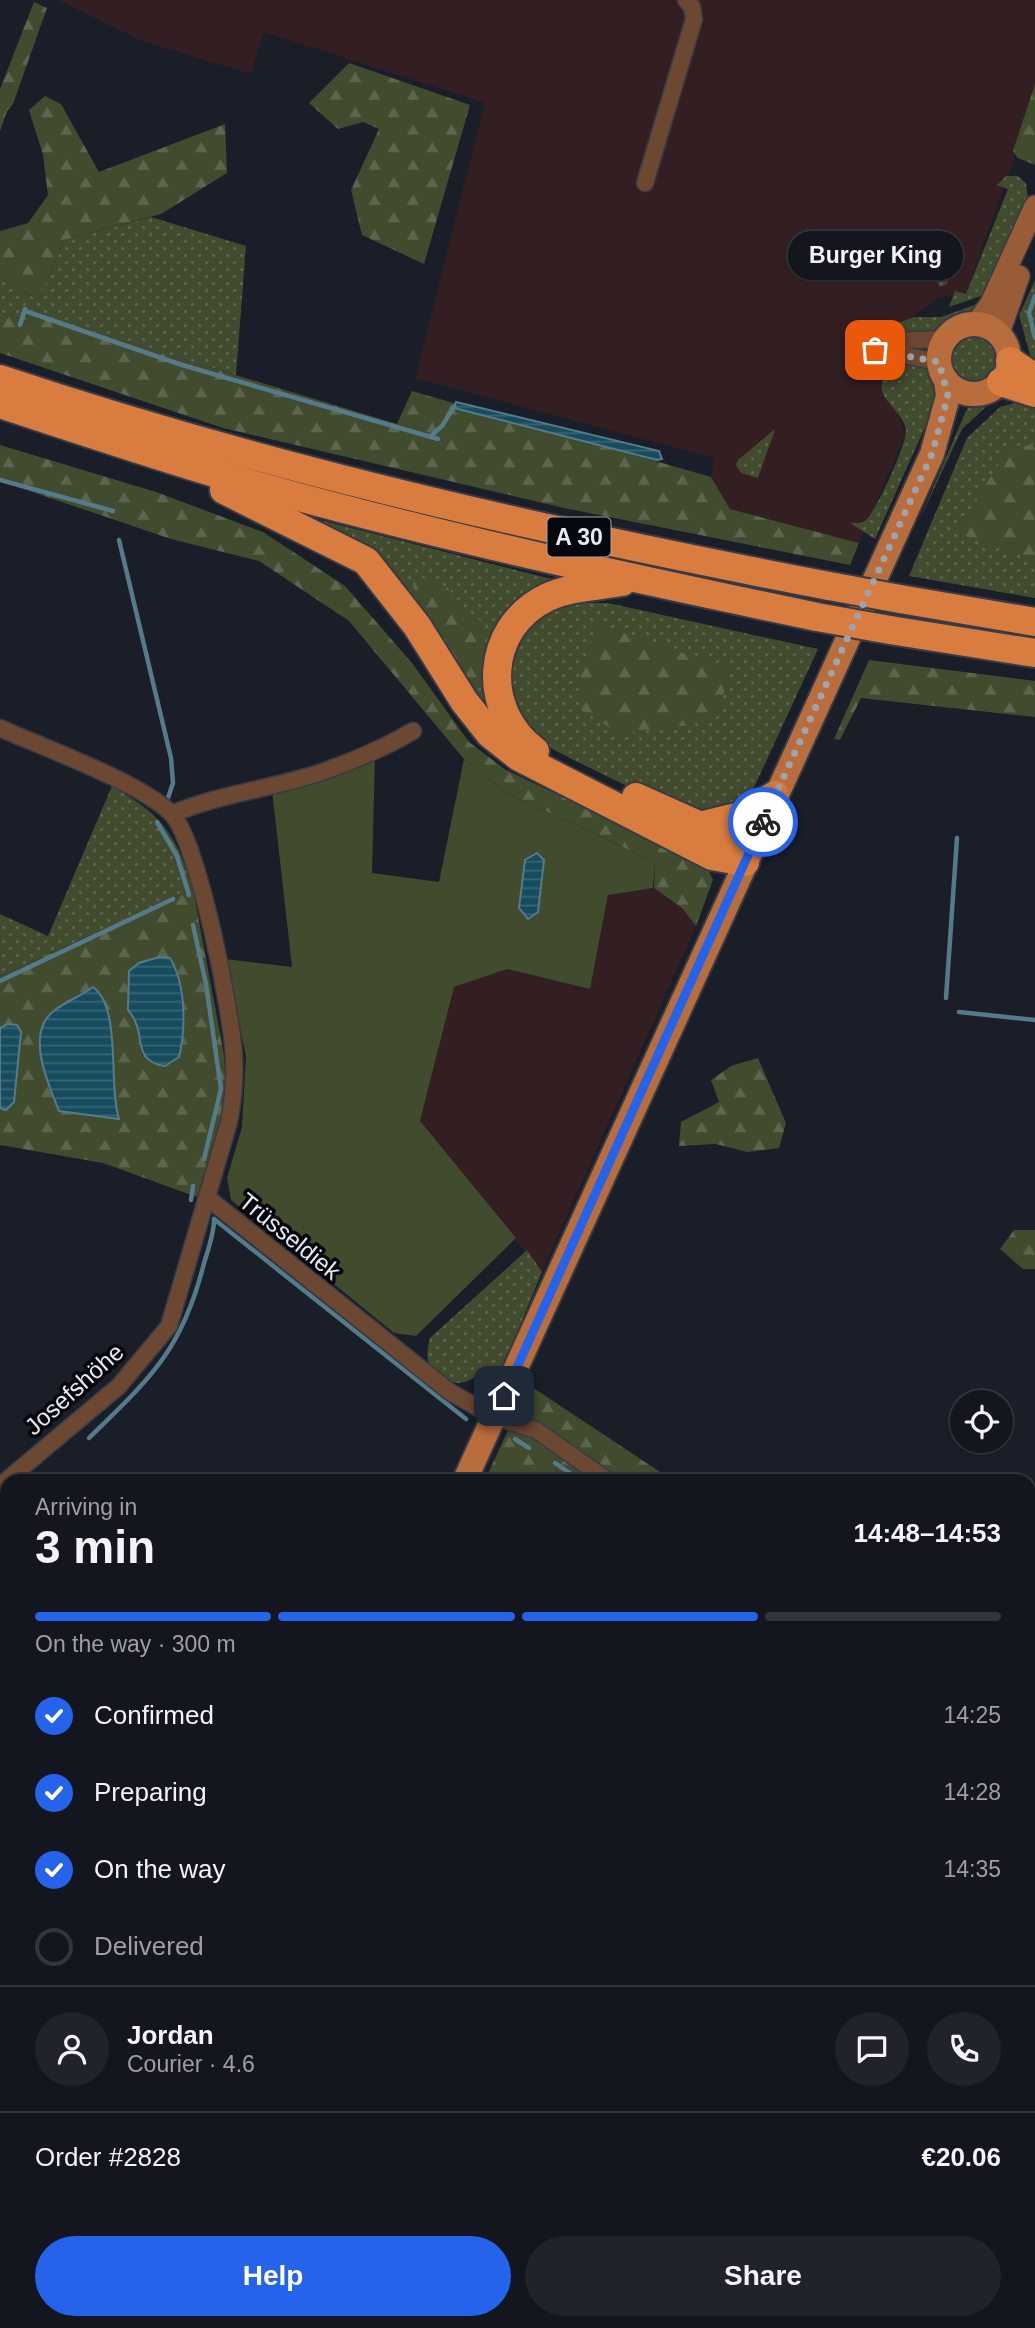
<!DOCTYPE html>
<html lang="en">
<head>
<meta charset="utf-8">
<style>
	:root { --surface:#14161f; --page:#21232c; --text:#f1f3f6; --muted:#9d9fa4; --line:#33353d; --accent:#2563eb }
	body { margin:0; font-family:Helvetica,sans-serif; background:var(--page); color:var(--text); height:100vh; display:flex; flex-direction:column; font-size:26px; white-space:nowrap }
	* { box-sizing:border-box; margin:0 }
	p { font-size:23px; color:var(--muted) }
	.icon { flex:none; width:38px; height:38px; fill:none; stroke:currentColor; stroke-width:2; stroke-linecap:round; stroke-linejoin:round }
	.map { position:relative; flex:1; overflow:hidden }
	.sheet { position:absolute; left:0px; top:1474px; width:1036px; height:856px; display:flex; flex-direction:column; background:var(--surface); border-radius:21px 21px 0 0; box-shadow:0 2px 5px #0004,0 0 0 2px var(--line) }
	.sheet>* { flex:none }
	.controls { position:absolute; left:950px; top:1390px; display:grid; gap:14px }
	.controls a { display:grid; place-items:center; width:63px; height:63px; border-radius:50%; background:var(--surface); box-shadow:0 2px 5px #0004,0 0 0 2px var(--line); font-size:35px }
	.pin { position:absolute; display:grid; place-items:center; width:60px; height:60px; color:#fff; margin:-30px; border-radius:14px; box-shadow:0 4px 10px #0006 }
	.courier { position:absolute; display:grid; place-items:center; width:70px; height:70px; margin:-35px; border:5px solid #2563eb; border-radius:50%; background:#fff; color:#222; box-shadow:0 2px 9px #0007 }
	.bubble { position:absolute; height:49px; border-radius:24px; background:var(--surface); box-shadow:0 2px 5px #0004,0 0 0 2px var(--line); font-size:23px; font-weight:600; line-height:49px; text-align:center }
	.head em { font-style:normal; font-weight:600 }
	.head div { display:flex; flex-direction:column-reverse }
	.head { display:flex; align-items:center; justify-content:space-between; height:119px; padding:0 35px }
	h1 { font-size:46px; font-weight:600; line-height:52px }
	.bar { display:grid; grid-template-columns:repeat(4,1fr); gap:10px 7px; align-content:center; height:84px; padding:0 35px }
	.bar i { height:9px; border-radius:5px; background:var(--line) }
	.bar .selected { background:var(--accent) }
	.bar p { grid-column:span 4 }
	.line { display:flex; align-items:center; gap:18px; padding:0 35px; border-top:2px solid var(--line) }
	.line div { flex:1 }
	.round { display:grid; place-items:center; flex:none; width:74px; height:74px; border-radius:37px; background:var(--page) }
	ol { padding:0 35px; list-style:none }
	li { display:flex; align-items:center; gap:21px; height:77px }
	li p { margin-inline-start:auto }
	li .icon { padding:7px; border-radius:50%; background:var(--accent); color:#fff; stroke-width:4 }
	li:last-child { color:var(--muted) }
	li i { width:38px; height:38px; border:4px solid var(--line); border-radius:50% }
	.action { display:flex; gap:14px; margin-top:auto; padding:14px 35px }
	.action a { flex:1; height:80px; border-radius:42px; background:var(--accent); color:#fff; font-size:28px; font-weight:600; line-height:80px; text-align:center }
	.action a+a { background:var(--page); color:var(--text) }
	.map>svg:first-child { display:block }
	.commercial { fill:#331f21 }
	.grass { fill:url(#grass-dots) }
	.forest { fill:url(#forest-firs); fill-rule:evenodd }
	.green { fill:#414b2e }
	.water { fill:url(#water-rules); stroke:#557b8a; stroke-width:2 }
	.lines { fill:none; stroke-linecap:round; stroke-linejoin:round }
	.stream { stroke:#557b8a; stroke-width:4.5 }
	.minor-casing { stroke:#373b45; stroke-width:19 }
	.secondary-casing { stroke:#373b45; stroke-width:24 }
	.primary-casing { stroke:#373b45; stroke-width:28 }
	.motorway-casing { stroke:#373b45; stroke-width:32 }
	.minor { stroke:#6c4731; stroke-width:16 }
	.secondary { stroke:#985d38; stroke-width:21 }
	.primary { stroke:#ba6d3c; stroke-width:24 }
	.motorway { stroke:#d97c3f; stroke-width:28 }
	.motorway-bridge-casing { stroke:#373b45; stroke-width:32; stroke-linecap:butt }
	.motorway-bridge { stroke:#d97c3f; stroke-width:28 }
	.done { stroke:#9fa3ac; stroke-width:7; stroke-dasharray:0 12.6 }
	.route { stroke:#2563eb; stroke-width:9 }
	.labels { text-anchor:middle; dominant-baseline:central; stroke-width:7; stroke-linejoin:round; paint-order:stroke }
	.shield { fill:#07080d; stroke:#a4a6ad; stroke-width:2 }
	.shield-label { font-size:23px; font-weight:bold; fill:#e7eaf2 }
	.street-label { font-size:24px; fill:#e7eaf2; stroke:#07080d }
</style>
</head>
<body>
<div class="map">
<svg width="1035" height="2328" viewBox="0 0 1035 2328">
	<defs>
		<pattern id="grass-dots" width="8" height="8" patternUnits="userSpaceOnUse" patternTransform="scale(1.75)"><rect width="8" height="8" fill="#414b2e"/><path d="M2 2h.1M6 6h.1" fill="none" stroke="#5c654d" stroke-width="1.8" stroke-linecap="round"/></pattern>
		<pattern id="forest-firs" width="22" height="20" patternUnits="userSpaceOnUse" patternTransform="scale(1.75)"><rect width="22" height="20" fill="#414b2e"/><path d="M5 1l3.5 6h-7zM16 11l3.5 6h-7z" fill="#5c654d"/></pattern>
		<pattern id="water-rules" width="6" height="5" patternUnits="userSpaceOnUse" patternTransform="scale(1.75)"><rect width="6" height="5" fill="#164c5e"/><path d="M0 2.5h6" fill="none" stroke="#386676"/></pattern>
	</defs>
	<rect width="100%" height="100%" fill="#1a1e29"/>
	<g class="commercial">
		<polygon points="58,0 1035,0 1035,99 966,294 938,298 911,318 883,382 906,433 859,543 730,509 711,477 714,458 415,378 485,103 264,32 251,74 142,41"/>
		<polygon points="654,888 682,908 696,926 542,1272 420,1121 454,987 507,969 590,989 608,894"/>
	</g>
	<g class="grass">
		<polygon points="1006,176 1018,176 1026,183 1029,208 984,295 949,307 955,291 966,294 1008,189 997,185"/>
		<polygon points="151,217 246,246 236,375 36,315 33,323 0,312 0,278 39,300 64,240"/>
		<polygon points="961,242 947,284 940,287 933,276 877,259 873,251 904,260"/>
		<polygon points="1035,280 1035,373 1019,315"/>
		<polygon points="980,303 973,316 961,318 932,332 908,332 882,340 872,339 875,328 886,331 890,321 898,323 914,317 941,317"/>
		<circle cx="974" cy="358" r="25"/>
		<path d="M899 361 932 367 942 383 930 427 926 425 875 539 850 523C856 523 861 524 866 520 876 511 907 444 906 430 903 406 857 392 899 361Z"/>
		<polygon points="1000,389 1010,397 989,404 962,429 918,523 966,411 971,404"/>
		<polygon points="1035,398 1035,598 909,576 967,438 1000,407"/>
		<polygon points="775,429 758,478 741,473 736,465 738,460"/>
		<polygon points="292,513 567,583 510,614 505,735 437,642"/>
		<path d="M580 603H608L818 649 751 794C739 808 712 815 693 815 684 814 548 749 539 741 503 708 499 647 539 615 549 607 567 605 580 603Z"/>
		<path d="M112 786C163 816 175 832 193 889L0 976V914L48 936Z"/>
		<path d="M527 1250 542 1272 502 1369C469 1370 468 1397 436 1373 424 1363 427 1351 430 1338Z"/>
	</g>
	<g class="forest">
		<polygon points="34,2 47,8 13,104 7,111 0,131 0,89"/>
		<polygon points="349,63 470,105 424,264 362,235 351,190 379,129 363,122 338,129 309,103"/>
		<polygon points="1035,84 1035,165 1018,158 1013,151"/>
		<polygon points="45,96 61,104 99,172 225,124 227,173 161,214 64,240 39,300 0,278 0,231 28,223 48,195 43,155 29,110"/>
		<polygon points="0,312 33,323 35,314 397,424 412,391 711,477 730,509 859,543 850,565 564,508 223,428 0,353"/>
		<polygon points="1035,443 1035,559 956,533 1006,452"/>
		<polygon points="0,445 156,492 263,532 345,586 412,663 469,742 506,770 706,865 713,880 696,926 682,908 654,888 655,862 507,793 464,759 349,621 259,561 171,539 0,481"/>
		<polygon points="424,578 448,588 470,615 484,622 483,673 478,688 470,689 438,624 418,608 413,583"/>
		<polygon points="597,624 730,669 721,703 713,714 695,724 620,734 580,709 578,684"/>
		<polygon points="869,660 1035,681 1035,717 861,698 840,740 834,739"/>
		<path d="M193 889 224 1055 226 1086 221 1118 197 1197 103 1163 0 1145V1108L6 1110 14 1102 21 1032 8 1024 0 1028V976ZM159 957 143 1057 138 1021 128 1010 129 971 139 963ZM92 987C124 1024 105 1076 119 1118L59 1110C47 1081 26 1035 55 1010 66 1001 81 996 92 987Z"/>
		<polygon points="758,1058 786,1123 779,1148 747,1152 716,1144 679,1146 681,1122 719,1102 711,1080 731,1066"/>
		<polygon points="1014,1230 1035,1230 1035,1269 1023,1269 1000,1249"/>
		<polygon points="529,1385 672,1480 568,1480 556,1471 551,1480 485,1480"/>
		<polygon points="7,1778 7,1857 0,1847 0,1780"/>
		<polygon points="1029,2151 1035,2153 1035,2328 450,2328 449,2322 1029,2322"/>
	</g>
	<g class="green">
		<polygon points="375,756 372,873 439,882 464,759 507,793 655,862 653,888 608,895 590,989 507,969 454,987 420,1121 516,1238 416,1336 394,1333 231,1200 227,1178 242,1127 246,1056 225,959 292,967 272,790"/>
		<polygon points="7,2075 7,2322 449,2322 450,2328 0,2328 0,2081"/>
	</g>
	<g class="water">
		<polygon points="456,402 659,451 662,459 657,460 458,409 454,407"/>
		<polygon points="537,853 544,860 538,912 528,919 519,908 525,860"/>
		<path d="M159 957 170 958C186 984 186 1028 179 1057L165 1066C129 1060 149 1034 128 1010L129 971 139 963Z"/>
		<path d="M93 987C122 1008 108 1087 119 1119L59 1111C48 1083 24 1032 55 1010 67 1001 81 996 93 987Z"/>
		<polygon points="8,1024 17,1025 21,1032 14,1102 6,1110 0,1108 0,1028"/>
	</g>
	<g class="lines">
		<g class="stream">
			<polyline points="1035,296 1029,313 1035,338"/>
			<polyline points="25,311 182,365 438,439"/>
			<polyline points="20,325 25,309"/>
			<polyline points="431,436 442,426 454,407"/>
			<polyline points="0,480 113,511"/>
			<polyline points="119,540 171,758 173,783 168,798"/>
			<polyline points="157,822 177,856 189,895"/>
			<polyline points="193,925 206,984 221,1089 204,1159"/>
			<polyline points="0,981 173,899"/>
			<polyline points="946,998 957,838"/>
			<polyline points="959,1012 1035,1020"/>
			<polyline points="191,1200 193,1186"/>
			<polyline points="214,1219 466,1419"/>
			<path d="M89 1438C149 1379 181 1352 203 1267 207 1252 214 1235 214 1220"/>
			<polyline points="515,1439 529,1448"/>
			<polyline points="555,1463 580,1480"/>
			<polyline points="1029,1796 1035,1799"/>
		</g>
		<defs>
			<g id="minor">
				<polyline points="645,183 694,19 692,7 686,0"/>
				<polyline points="875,350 910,340 945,339"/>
				<polyline points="881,351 939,362"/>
				<path d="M0 728C44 748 139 782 171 813 198 840 233 1017 234 1059 235 1080 233 1101 229 1122L169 1326 119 1386 0 1486"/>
				<path d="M172 814C219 794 270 789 319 773 351 762 384 748 413 731"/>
				<polyline points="209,1199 450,1392 495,1417 536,1430 607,1480"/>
				<polyline points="0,1600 7,1604"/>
				<polyline points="1029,1777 1035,1781"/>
			</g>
			<g id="secondary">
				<polyline points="977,323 991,303 1035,206"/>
				<polyline points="999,333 1019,276"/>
			</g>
			<g id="primary">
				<circle cx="974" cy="359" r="35"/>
				<polyline points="465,1480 932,454 948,396 946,380"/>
				<polyline points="0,2056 7,2050"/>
			</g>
			<g id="motorway">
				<polyline points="1010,361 1035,378"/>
				<path d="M0 379C273 470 547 532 829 586"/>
				<polyline points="1001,382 1035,393"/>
				<path d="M0 404C82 431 165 459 248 483 436 536 626 577 817 617"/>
				<polyline points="224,490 366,561 417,626 464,701 490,734 519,757 712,856 745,862"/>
				<polyline points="900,599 1035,622"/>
				<polyline points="890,630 1035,653"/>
				<path d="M535 751C481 711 484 627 548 597 570 587 598 586 622 582"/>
				<polyline points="636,797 723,836 733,843 745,862"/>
				<polyline points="699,826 740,816 775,795"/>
			</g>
		</defs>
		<use href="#minor" class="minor-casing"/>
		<use href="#secondary" class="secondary-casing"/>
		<use href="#primary" class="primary-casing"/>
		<use href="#motorway" class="motorway-casing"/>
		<use href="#minor" class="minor"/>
		<use href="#secondary" class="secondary"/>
		<use href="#primary" class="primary"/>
		<use href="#motorway" class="motorway"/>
		<defs>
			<g id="motorway-bridge">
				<polyline points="829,586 900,599"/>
				<polyline points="817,617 890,630"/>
			</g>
		</defs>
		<use href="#motorway-bridge" class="motorway-bridge-casing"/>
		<use href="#motorway-bridge" class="motorway-bridge"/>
	</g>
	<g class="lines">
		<polyline class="done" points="763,822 932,454 948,396 939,362 875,350"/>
		<polyline class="route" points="504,1396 763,822"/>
	</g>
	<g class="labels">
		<rect class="shield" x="547.5" y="517.5" width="63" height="39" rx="5"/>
		<g class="shield-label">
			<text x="579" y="537">A 30</text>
		</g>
		<g class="street-label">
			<text transform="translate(290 1236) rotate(39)">Trüsseldiek</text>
			<text transform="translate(74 1389) rotate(-42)">Josefshöhe</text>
		</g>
	</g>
</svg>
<div class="controls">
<a><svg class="icon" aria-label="locate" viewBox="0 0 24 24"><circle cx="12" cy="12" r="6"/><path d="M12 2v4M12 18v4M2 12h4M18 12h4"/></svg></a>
</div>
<div class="pin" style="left:875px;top:350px;background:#ea580c"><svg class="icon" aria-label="bag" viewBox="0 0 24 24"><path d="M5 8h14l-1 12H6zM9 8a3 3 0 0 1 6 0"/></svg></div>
<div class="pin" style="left:504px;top:1396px;background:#1f2937"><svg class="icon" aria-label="home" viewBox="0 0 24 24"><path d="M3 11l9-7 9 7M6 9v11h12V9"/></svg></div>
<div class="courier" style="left:763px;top:822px"><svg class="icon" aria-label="bike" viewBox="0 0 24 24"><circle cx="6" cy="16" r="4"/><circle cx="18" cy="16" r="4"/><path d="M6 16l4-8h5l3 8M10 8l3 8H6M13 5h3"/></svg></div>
<div class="bubble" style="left:788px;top:231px;width:175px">Burger King</div>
<section class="sheet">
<div class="head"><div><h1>3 min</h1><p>Arriving in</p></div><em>14:48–14:53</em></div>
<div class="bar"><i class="selected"></i><i class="selected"></i><i class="selected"></i><i></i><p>On the way · 300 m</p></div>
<ol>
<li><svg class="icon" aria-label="check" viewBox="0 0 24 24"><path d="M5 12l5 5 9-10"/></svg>Confirmed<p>14:25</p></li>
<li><svg class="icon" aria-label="check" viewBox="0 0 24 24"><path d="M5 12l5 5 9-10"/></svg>Preparing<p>14:28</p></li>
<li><svg class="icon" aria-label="check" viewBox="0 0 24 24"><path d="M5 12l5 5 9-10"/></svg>On the way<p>14:35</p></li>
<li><i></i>Delivered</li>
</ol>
<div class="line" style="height:126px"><a class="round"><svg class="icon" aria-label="person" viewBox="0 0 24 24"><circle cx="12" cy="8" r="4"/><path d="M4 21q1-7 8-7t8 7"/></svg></a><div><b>Jordan</b><p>Courier · 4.6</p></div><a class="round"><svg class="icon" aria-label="chat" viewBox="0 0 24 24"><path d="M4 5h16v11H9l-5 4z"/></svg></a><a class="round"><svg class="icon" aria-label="phone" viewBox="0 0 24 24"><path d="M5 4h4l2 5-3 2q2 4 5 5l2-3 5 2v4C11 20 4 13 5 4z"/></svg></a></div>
<div class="line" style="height:91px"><div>Order #2828</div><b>€20.06</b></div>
<div class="action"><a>Help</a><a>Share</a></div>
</section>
</div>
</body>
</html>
